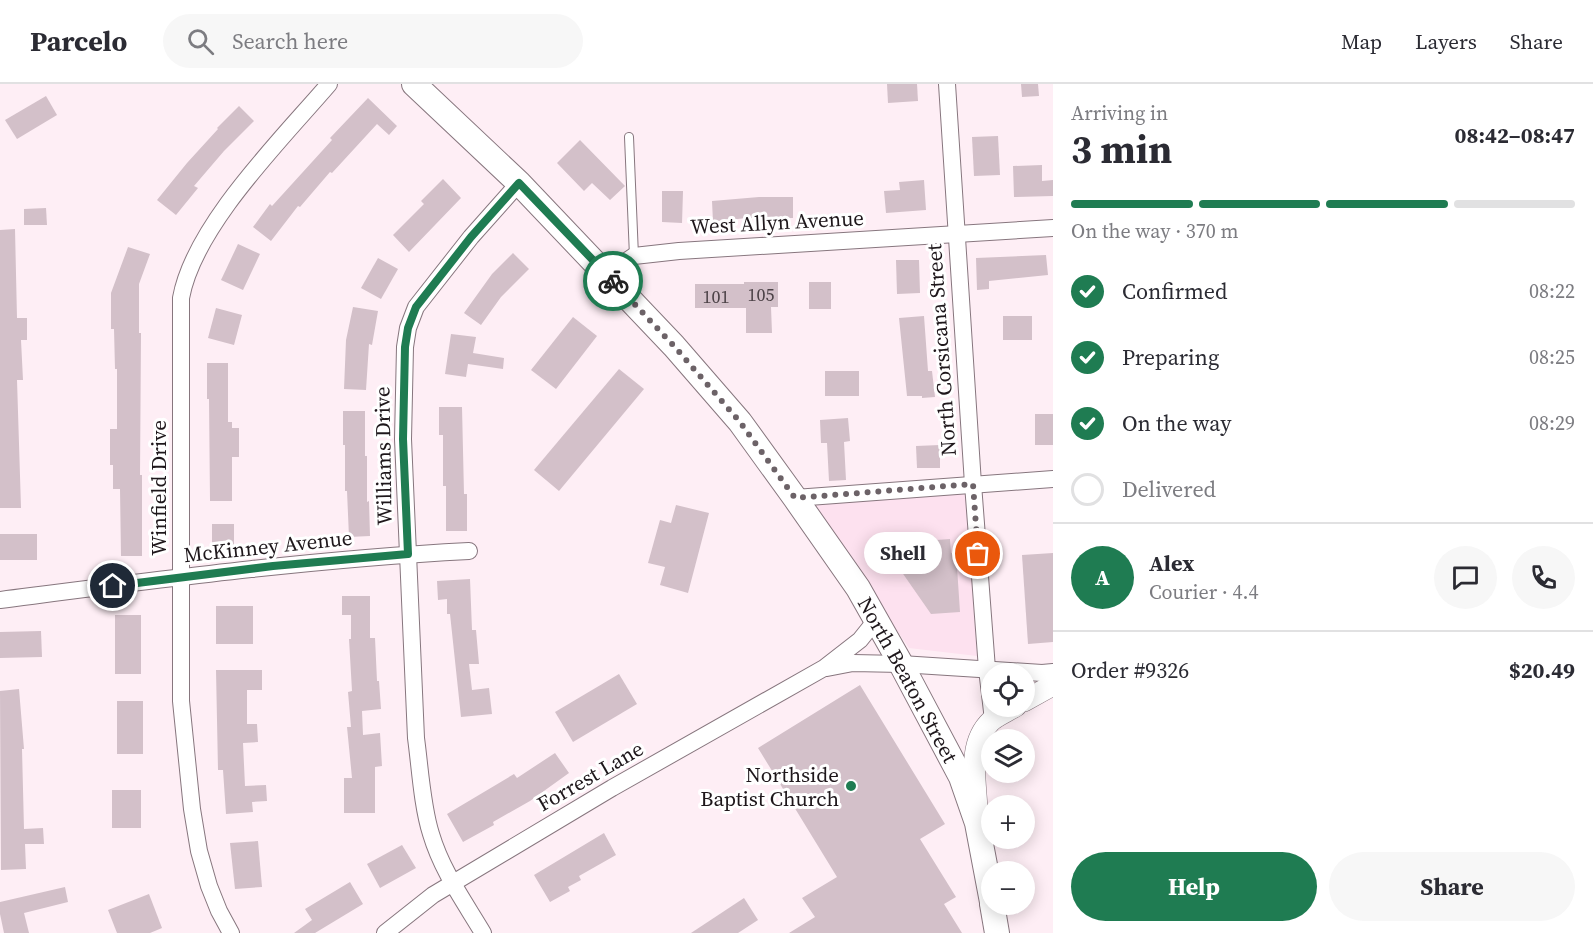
<!DOCTYPE html>
<html lang="en">
<head>
<meta charset="utf-8">
<style>
	:root { --surface:#fff; --page:#f7f7f7; --text:#2b2b33; --muted:#7c7c81; --line:#e1e1e2; --accent:#1f7c52 }
	body { margin:0; font-family:"Source Serif 4",serif; background:var(--page); color:var(--text); height:100vh; display:flex; flex-direction:column; font-size:22px; white-space:nowrap }
	* { box-sizing:border-box; margin:0 }
	p { font-size:20px; color:var(--muted) }
	.icon { flex:none; width:33px; height:33px; fill:none; stroke:currentColor; stroke-width:2; stroke-linecap:round; stroke-linejoin:round }
	.map { position:relative; flex:1; overflow:hidden }
	.drawer { display:flex; flex-direction:column; background:var(--surface); width:540px }
	.drawer>* { flex:none }
	.buttons { position:absolute; left:981px; top:579px; display:grid; gap:12px }
	.buttons a { display:grid; place-items:center; width:54px; height:54px; border-radius:50%; background:var(--surface); box-shadow:0 3px 15px #0003; font-size:30px }
	.pin { position:absolute; display:grid; place-items:center; width:51px; height:51px; color:#fff; margin:-26px; border:3px solid #fff; border-radius:50%; box-shadow:0 2px 6px #0007 }
	.courier { position:absolute; display:grid; place-items:center; width:60px; height:60px; margin:-30px; border:4px solid #1f7c52; border-radius:50%; background:#fff; color:#222; box-shadow:0 2px 8px #0007 }
	.bubble { position:absolute; height:42px; border-radius:21px; background:var(--surface); box-shadow:0 3px 15px #0003; font-size:20px; font-weight:700; line-height:42px; text-align:center }
	.headline em { font-style:normal; font-weight:700 }
	.headline div { display:flex; flex-direction:column-reverse }
	.headline { display:flex; align-items:center; justify-content:space-between; height:102px; padding:0 18px }
	h1 { font-size:39px; font-weight:700; line-height:45px }
	.bar { display:grid; grid-template-columns:repeat(4,1fr); gap:9px 6px; align-content:center; height:72px; padding:0 18px }
	.bar i { height:8px; border-radius:4px; background:var(--line) }
	.bar .active { background:var(--accent) }
	.bar p { grid-column:span 4 }
	.line { display:flex; align-items:center; gap:15px; padding:0 18px; border-top:2px solid var(--line) }
	.line div { flex:1 }
	.round { display:grid; place-items:center; flex:none; width:63px; height:63px; border-radius:32px; background:var(--page) }
	ol { padding:0 18px; list-style:none }
	li { display:flex; align-items:center; gap:18px; height:66px }
	li p { margin-inline-start:auto }
	li .icon { padding:6px; border-radius:50%; background:var(--accent); color:#fff; stroke-width:4 }
	li:last-child { color:var(--muted) }
	li i { width:33px; height:33px; border:3px solid var(--line); border-radius:50% }
	.primary-button { display:flex; gap:12px; margin-top:auto; padding:12px 18px }
	.primary-button a { flex:1; height:69px; border-radius:36px; background:var(--accent); color:#fff; font-size:24px; font-weight:700; line-height:69px; text-align:center }
	.primary-button a+a { background:var(--page); color:var(--text) }
	header { display:flex; align-items:center; gap:36px; box-sizing:border-box; height:84px; padding:0 30px; background:var(--surface); border-bottom:2px solid var(--line) }
	header strong { font-size:28px }
	nav { display:flex; gap:33px; margin-inline-start:auto; font-size:21px }
	.search { width:420px; height:54px; background:var(--page); display:flex; align-items:center; gap:15px; box-sizing:border-box; padding:0 21px; border-radius:33px; color:var(--muted); font-size:22px }
	main { display:flex; flex:1; min-height:0 }
	.map>svg:first-child { display:block }
	.built { fill:#fde1ef }
	.building { fill:#d3c0c9 }
	.lines { fill:none; stroke-linecap:round; stroke-linejoin:round }
	.service-casing { stroke:#87767e; stroke-width:10 }
	.minor-casing { stroke:#87767e; stroke-width:18 }
	.tertiary-casing { stroke:#87767e; stroke-width:22 }
	.secondary-casing { stroke:#87767e; stroke-width:26 }
	.service { stroke:#fff; stroke-width:8 }
	.minor { stroke:#fff; stroke-width:16 }
	.tertiary { stroke:#fff; stroke-width:21 }
	.secondary { stroke:#fff; stroke-width:24 }
	.done { stroke:#6c6267; stroke-width:6; stroke-dasharray:0 10.8 }
	.route { stroke:#1f7c52; stroke-width:8 }
	.poi-dot { fill:#1f7c52; stroke:#fff; stroke-width:2 }
	.labels { text-anchor:middle; dominant-baseline:central; stroke-width:6; stroke-linejoin:round; paint-order:stroke }
	.number-label { font-size:18px; fill:#4b4146 }
	.street-label { font-size:21px; fill:#1e171b; stroke:#fff }
	.poi-label { font-size:21px; fill:#1e171b; stroke:#fff; text-anchor:end }
</style>
</head>
<body>
<header>
<strong>Parcelo</strong>
<div class="search"><svg class="icon" aria-label="search" viewBox="0 0 24 24"><circle cx="10" cy="10" r="6"/><path d="M15 15l6 6"/></svg>Search here</div>
<nav><a>Map</a><a>Layers</a><a>Share</a></nav>
</header>
<main>
<div class="map">
<svg width="1053" height="849" viewBox="0 0 1053 849">
	<rect width="100%" height="100%" fill="#feeef5"/>
	<polygon class="built" points="965,406 977,572 909,564 810,420"/>
	<g class="building">
		<polygon points="887,0 917,0 918,17 888,19"/>
		<polygon points="1021,0 1038,0 1039,12 1022,13"/>
		<polygon points="46,12 57,31 17,55 5,36"/>
		<polygon points="368,14 397,42 389,51 377,40 332,89 330,88 300,123 298,122 271,157 253,143 270,120 272,122 332,56 330,54"/>
		<polygon points="239,22 254,37 224,67 194,102 198,104 176,131 157,116 187,79 218,45 217,44"/>
		<polygon points="998,52 1000,91 974,92 972,53"/>
		<polygon points="580,56 625,102 610,116 592,99 584,107 557,79"/>
		<polygon points="1042,81 1042,97 1053,96 1053,112 1014,113 1013,82"/>
		<polygon points="443,95 461,114 409,168 393,151 424,120 421,117"/>
		<polygon points="924,96 926,126 886,129 884,107 900,106 899,98"/>
		<polygon points="662,107 683,107 682,139 662,138"/>
		<polygon points="759,113 793,113 793,134 746,134 713,138 712,117"/>
		<polygon points="46,124 47,141 24,141 24,125"/>
		<polygon points="15,145 17,234 27,234 27,256 21,256 23,296 17,296 21,424 0,424 0,146"/>
		<polygon points="238,160 260,170 243,206 221,196"/>
		<polygon points="128,163 150,170 139,200 139,249 141,249 140,391 142,391 142,472 121,472 120,405 113,405 113,381 110,381 110,345 117,345 117,285 115,285 114,245 111,245 111,209"/>
		<polygon points="513,169 529,185 501,213 481,241 464,229 492,190"/>
		<polygon points="1046,171 1048,191 989,197 989,205 977,206 976,174"/>
		<polygon points="378,174 398,185 381,215 361,204"/>
		<polygon points="896,176 919,176 920,209 897,210"/>
		<polygon points="744,198 778,198 778,223 771,223 772,249 746,249 746,224 695,224 695,200 744,200"/>
		<rect x="809" y="198" width="22" height="27"/>
		<polygon points="353,223 378,227 372,261 369,260 366,306 344,305 346,256"/>
		<polygon points="216,224 242,231 234,261 208,254"/>
		<polygon points="924,232 928,287 932,287 935,313 922,314 922,312 907,312 899,234"/>
		<rect x="1003" y="232" width="29" height="24"/>
		<polygon points="573,233 597,252 556,305 531,286"/>
		<polygon points="451,250 476,253 473,269 504,274 503,285 468,280 466,293 445,290"/>
		<polygon points="207,279 228,279 228,338 232,338 232,344 239,344 239,373 232,373 232,417 210,417 209,315 207,315"/>
		<polygon points="619,285 644,305 559,407 534,386"/>
		<rect x="825" y="287" width="34" height="25"/>
		<polygon points="439,323 462,323 464,410 467,410 467,447 446,447 446,402 443,402 443,351 439,351"/>
		<polygon points="343,327 365,327 365,372 367,372 367,418 369,417 370,452 349,453 347,407 345,407 345,361 343,361"/>
		<rect x="1035" y="330" width="18" height="31"/>
		<polygon points="848,334 850,357 844,358 846,396 829,397 827,359 821,359 820,336"/>
		<polygon points="940,361 940,384 917,384 916,362"/>
		<polygon points="676,421 709,429 688,509 660,501 665,483 648,479 660,436 671,439"/>
		<rect x="212" y="440" width="22" height="28"/>
		<rect x="0" y="450" width="37" height="26"/>
		<polygon points="950,455 951,469 956,468 960,528 931,530 892,474 911,472 910,458"/>
		<polygon points="1053,469 1053,558 1028,560 1022,471"/>
		<polygon points="470,495 472,546 476,546 479,580 469,580 472,606 489,604 492,630 461,633 450,530 447,530 447,515 438,516 437,497"/>
		<polygon points="342,512 370,512 370,554 375,554 377,597 379,597 381,625 362,627 363,651 380,649 382,682 375,683 375,729 344,729 344,694 352,694 347,643 351,643 348,608 352,607 349,555 351,555 351,531 342,531"/>
		<rect x="216" y="522" width="37" height="38"/>
		<rect x="115" y="531" width="26" height="59"/>
		<polygon points="41,547 42,573 0,574 0,548"/>
		<polygon points="216,586 262,586 262,606 247,606 247,640 257,640 258,658 243,659 245,702 266,701 267,717 252,718 253,728 226,730 223,686 218,686"/>
		<polygon points="619,590 637,620 573,658 555,628"/>
		<polygon points="860,601 945,740 920,755 956,813 944,820 962,849 789,849 815,833 802,814 837,793 758,664"/>
		<polygon points="19,605 24,665 22,665 24,745 43,744 44,760 25,760 26,785 1,786 0,607"/>
		<rect x="117" y="617" width="26" height="53"/>
		<polygon points="555,669 569,689 530,717 493,738 494,741 463,758 447,730 514,690 517,694"/>
		<rect x="112" y="706" width="29" height="38"/>
		<polygon points="604,749 616,771 579,792 581,796 568,803 570,807 550,818 534,791"/>
		<polygon points="258,757 262,803 235,805 230,759"/>
		<polygon points="402,761 416,784 380,804 367,780"/>
		<polygon points="350,798 363,820 315,849 294,849 312,836 305,825"/>
		<polygon points="65,803 68,818 24,829 29,849 4,849 0,830 0,818"/>
		<polygon points="149,810 162,844 150,849 117,849 108,826"/>
		<polygon points="744,814 758,836 738,849 691,849"/>
	</g>
	<g class="lines">
		<defs>
			<polyline id="service" points="629,53 634,172"/>
			<g id="minor">
				<polyline points="947,0 973,400 987,585 993,636"/>
				<polyline points="607,190 634,172 679,167 1053,144"/>
				<polyline points="795,414 1053,395"/>
				<path d="M0 516C156 496 312 475 469 467"/>
				<polyline points="827,584 853,579 901,580 1042,589 1053,588"/>
				<path d="M231 849 219 827 209 802 199 767 192 725 181 617V214C194 142 281 56 329 0"/>
				<polyline points="385,849 433,811 612,704 824,584 860,556 876,536"/>
				<path d="M483 849C464 817 442 787 431 750 422 722 420 683 416 654L403 355 405 263 408 244 416 223 471 153 519 99"/>
			</g>
			<g id="tertiary">
				<polyline points="1024,617 1053,601"/>
				<path d="M977 726C976 696 967 660 991 637 998 631 1008 627 1016 622"/>
			</g>
			<g id="secondary">
				<path id="s1" d="M414 0 519 99 674 262 740 338 795 414 858 504 901 580 961 693 977 739 992 818"/>
				<polyline points="992,820 997,849"/>
			</g>
		</defs>
		<use href="#service" class="service-casing"/>
		<use href="#minor" class="minor-casing"/>
		<use href="#tertiary" class="tertiary-casing"/>
		<use href="#secondary" class="secondary-casing"/>
		<use href="#service" class="service"/>
		<use href="#minor" class="minor"/>
		<use href="#tertiary" class="tertiary"/>
		<use href="#secondary" class="secondary"/>
	</g>
	<g class="lines">
		<polyline class="done" points="613,197 674,262 740,338 795,414 973,400 978,470"/>
		<polyline class="route" points="113,502 273,482 408,470 403,355 405,263 408,244 416,223 471,153 519,99 613,197"/>
	</g>
	<circle class="poi-dot" cx="851" cy="702" r="6"/>
	<g class="labels">
		<g class="number-label">
			<text x="761" y="210">105</text>
			<text x="716" y="212">101</text>
		</g>
		<g class="street-label">
			<text transform="translate(777 138) rotate(-3)">West Allyn Avenue</text>
			<text transform="translate(941 266) rotate(-94)">North Corsicana Street</text>
			<text transform="translate(383 372) rotate(-91)">Williams Drive</text>
			<text transform="translate(158 404) rotate(-90)">Winfield Drive</text>
			<text transform="translate(268 462) rotate(-6)">McKinney Avenue</text>
			<text stroke="none"><textPath href="#s1" startOffset="778">North Beaton Street</textPath></text>
			<text transform="translate(590 692) rotate(-30)">Forrest Lane</text>
		</g>
		<g class="poi-label">
			<text x="839" y="690">Northside<tspan x="839" dy="24">Baptist Church</tspan></text>
		</g>
	</g>
</svg>
<div class="buttons">
<a><svg class="icon" aria-label="locate" viewBox="0 0 24 24"><circle cx="12" cy="12" r="6"/><path d="M12 2v4M12 18v4M2 12h4M18 12h4"/></svg></a>
<a><svg class="icon" aria-label="layers" viewBox="0 0 24 24"><path d="M12 4l9 5-9 5-9-5zM3 14l9 5 9-5"/></svg></a>
<a>+</a>
<a>−</a>
</div>
<div class="pin" style="left:978px;top:470px;background:#ea580c"><svg class="icon" aria-label="bag" viewBox="0 0 24 24"><path d="M5 8h14l-1 12H6zM9 8a3 3 0 0 1 6 0"/></svg></div>
<div class="pin" style="left:113px;top:502px;background:#1f2937"><svg class="icon" aria-label="home" viewBox="0 0 24 24"><path d="M3 11l9-7 9 7M6 9v11h12V9"/></svg></div>
<div class="courier" style="left:613px;top:197px"><svg class="icon" aria-label="bike" viewBox="0 0 24 24"><circle cx="6" cy="16" r="4"/><circle cx="18" cy="16" r="4"/><path d="M6 16l4-8h5l3 8M10 8l3 8H6M13 5h3"/></svg></div>
<div class="bubble" style="left:864px;top:448px;width:78px">Shell</div>
</div>
<section class="drawer">
<div class="headline"><div><h1>3 min</h1><p>Arriving in</p></div><em>08:42–08:47</em></div>
<div class="bar"><i class="active"></i><i class="active"></i><i class="active"></i><i></i><p>On the way · 370 m</p></div>
<ol>
<li><svg class="icon" aria-label="check" viewBox="0 0 24 24"><path d="M5 12l5 5 9-10"/></svg>Confirmed<p>08:22</p></li>
<li><svg class="icon" aria-label="check" viewBox="0 0 24 24"><path d="M5 12l5 5 9-10"/></svg>Preparing<p>08:25</p></li>
<li><svg class="icon" aria-label="check" viewBox="0 0 24 24"><path d="M5 12l5 5 9-10"/></svg>On the way<p>08:29</p></li>
<li><i></i>Delivered</li>
</ol>
<div class="line" style="height:108px"><b class="round" style="background:var(--accent);color:#fff">A</b><div><b>Alex</b><p>Courier · 4.4</p></div><a class="round"><svg class="icon" aria-label="chat" viewBox="0 0 24 24"><path d="M4 5h16v11H9l-5 4z"/></svg></a><a class="round"><svg class="icon" aria-label="phone" viewBox="0 0 24 24"><path d="M5 4h4l2 5-3 2q2 4 5 5l2-3 5 2v4C11 20 4 13 5 4z"/></svg></a></div>
<div class="line" style="height:78px"><div>Order #9326</div><b>$20.49</b></div>
<div class="primary-button"><a>Help</a><a>Share</a></div>
</section>
</main>
</body>
</html>
